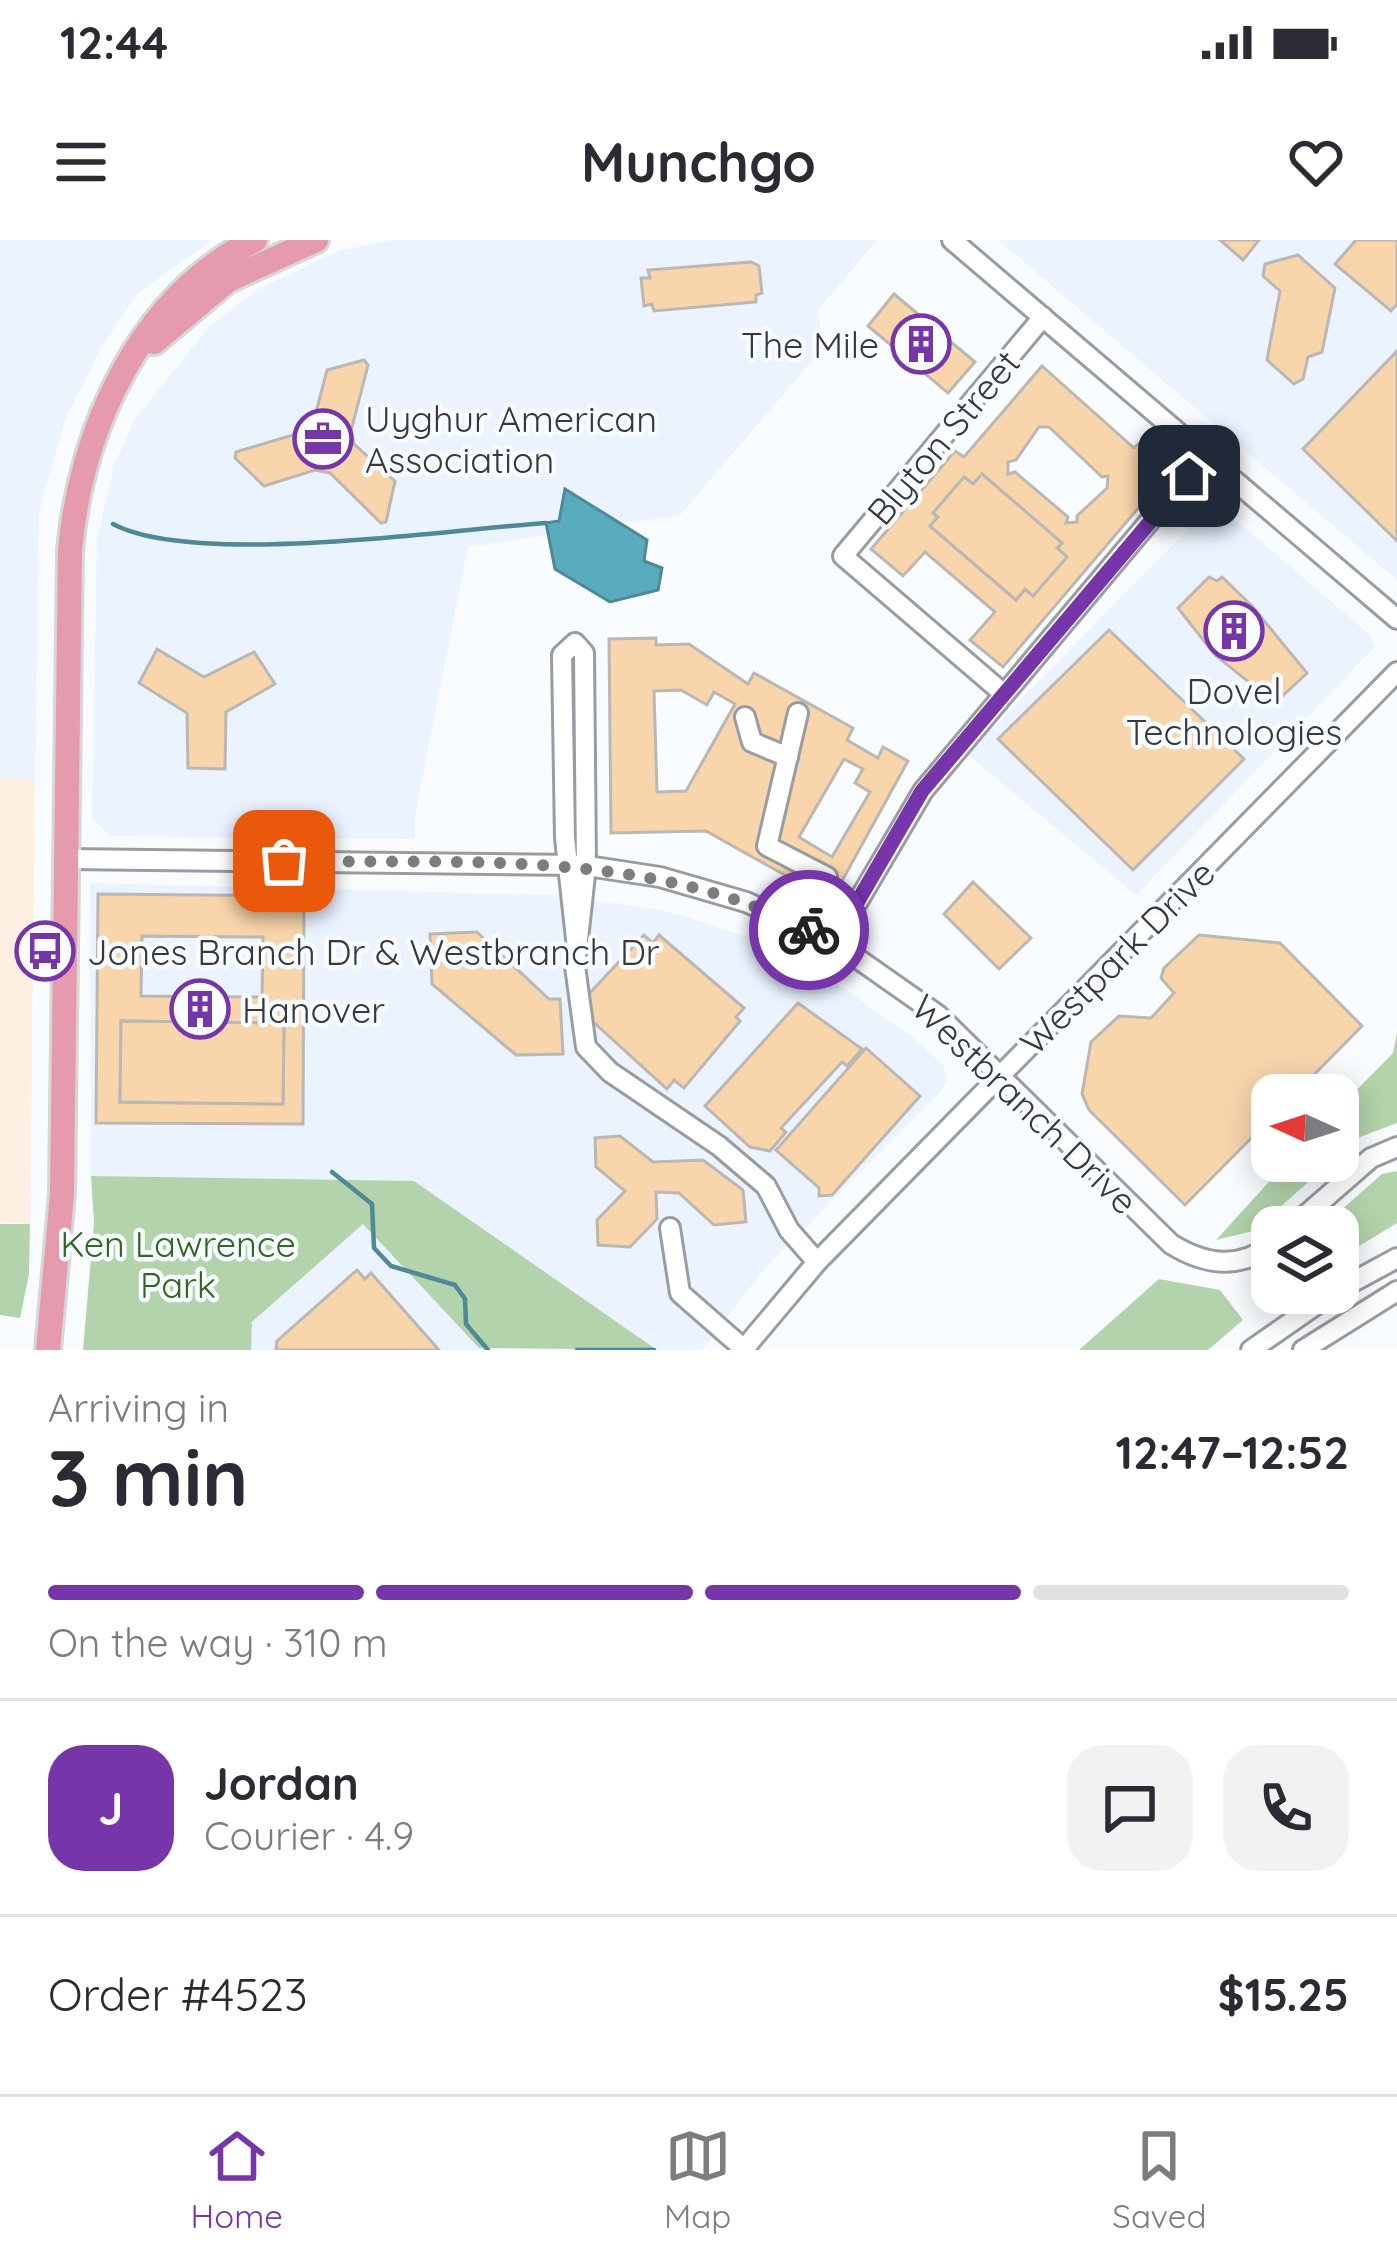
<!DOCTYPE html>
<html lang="en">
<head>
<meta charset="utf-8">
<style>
	:root { --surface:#fff; --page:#f2f2f3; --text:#2b2b33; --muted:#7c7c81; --line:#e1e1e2; --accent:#7636aa }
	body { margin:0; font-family:Quicksand,sans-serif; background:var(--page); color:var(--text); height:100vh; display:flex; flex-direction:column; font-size:45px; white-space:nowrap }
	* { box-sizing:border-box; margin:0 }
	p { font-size:39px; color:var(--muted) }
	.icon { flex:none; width:66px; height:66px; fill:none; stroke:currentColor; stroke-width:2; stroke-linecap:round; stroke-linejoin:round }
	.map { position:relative; height:1110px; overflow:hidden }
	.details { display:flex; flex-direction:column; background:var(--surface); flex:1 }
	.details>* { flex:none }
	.needle { width:78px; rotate:273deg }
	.tools { position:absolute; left:1251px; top:834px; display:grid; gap:24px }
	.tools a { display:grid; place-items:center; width:108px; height:108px; border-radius:24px; background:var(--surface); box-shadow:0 6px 30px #0003; font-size:60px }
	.pin { position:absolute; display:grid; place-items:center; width:102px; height:102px; color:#fff; margin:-51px; border-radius:24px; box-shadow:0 6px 18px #0006 }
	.courier { position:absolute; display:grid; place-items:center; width:120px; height:120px; margin:-60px; border:9px solid #7636aa; border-radius:50%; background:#fff; color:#222; box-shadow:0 3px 15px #0007 }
	.overview em { font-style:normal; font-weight:700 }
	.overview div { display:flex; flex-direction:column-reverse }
	.overview { display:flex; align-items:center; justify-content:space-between; height:204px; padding:0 48px }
	h1 { font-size:78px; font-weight:700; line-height:90px }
	.bar { display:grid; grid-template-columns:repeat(4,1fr); gap:18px 12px; align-content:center; height:144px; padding:0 48px }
	.bar i { height:15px; border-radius:9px; background:var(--line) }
	.bar .active { background:var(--accent) }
	.bar p { grid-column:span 4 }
	.line { display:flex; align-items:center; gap:30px; padding:0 48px; border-top:3px solid var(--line) }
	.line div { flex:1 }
	.round { display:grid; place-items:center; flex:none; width:126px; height:126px; border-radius:36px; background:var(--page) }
	.status { display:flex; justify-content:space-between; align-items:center; height:84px; padding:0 60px; background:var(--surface); direction:ltr }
	.status svg { height:33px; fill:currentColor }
	header { display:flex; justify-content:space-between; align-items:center; height:156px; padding:0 48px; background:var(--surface); font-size:54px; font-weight:700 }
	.tab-bar { display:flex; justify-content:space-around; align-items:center; height:168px; border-top:3px solid var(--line); background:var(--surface); font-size:33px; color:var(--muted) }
	.tab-bar a { display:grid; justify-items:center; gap:6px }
	.tab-bar .active { color:var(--accent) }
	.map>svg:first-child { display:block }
	.built { fill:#eaf3fe }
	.education { fill:#fdefe1 }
	.green { fill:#b2d3ab }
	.water { fill:#59acbd; stroke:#4f8996; stroke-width:3 }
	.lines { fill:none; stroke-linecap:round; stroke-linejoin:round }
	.stream { stroke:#4f8996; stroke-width:4.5 }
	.building { fill:#f9d5ac; stroke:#bbb7b3; stroke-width:3; fill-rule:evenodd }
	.minor-casing { stroke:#999da2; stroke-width:24 }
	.major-casing { stroke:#d7d7d8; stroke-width:30 }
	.minor { stroke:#fff; stroke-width:18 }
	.major { stroke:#e69aae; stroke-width:24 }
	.done { stroke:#7b7d7f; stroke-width:12; stroke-dasharray:0 21.6 }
	.route { stroke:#7636aa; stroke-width:15 }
	.labels { text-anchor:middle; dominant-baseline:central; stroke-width:9; stroke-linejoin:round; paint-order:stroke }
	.poi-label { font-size:36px; fill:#37383a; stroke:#f9fcff; text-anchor:start }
	.street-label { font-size:36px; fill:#37383a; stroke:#f9fcff }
	.park-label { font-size:36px; fill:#316623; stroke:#f9fcff }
</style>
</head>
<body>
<div class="status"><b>12:44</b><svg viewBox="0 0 49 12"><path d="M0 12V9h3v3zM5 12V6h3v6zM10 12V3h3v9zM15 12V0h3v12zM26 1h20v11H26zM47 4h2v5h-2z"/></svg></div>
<header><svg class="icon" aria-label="menu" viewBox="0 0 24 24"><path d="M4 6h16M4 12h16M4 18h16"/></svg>Munchgo<svg class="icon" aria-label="heart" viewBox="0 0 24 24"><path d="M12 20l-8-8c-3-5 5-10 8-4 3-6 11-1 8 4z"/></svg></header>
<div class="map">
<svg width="1397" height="1110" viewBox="0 0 1397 1110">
	<rect width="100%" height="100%" fill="#f9fcff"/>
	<g class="built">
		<polygon points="0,0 212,0 137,54 100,109 65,180 39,272 35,540 0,537"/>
		<polygon points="393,0 877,0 818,70 822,109 680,275 468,307 415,574 415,599 110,596 92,579 97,299 114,225 136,178 209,87 257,50 341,10"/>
		<polygon points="998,0 1397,0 1397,340"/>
		<polygon points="1215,262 1370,395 1375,407 1136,655 967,514"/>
		<polygon points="90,643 550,655 662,670 746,696 825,735 912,797 943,825 947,838 942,850 765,1028 702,1110 656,1110 414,941 91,936"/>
		<polygon points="363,984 479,1108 502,1110 251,1110 252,1083"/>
	</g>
	<polygon class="education" points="0,537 35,540 30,984 0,982"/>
	<g class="green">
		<polygon points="1397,793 1397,883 1360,897 1338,916 1338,869 1393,813"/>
		<polygon points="1288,921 1332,921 1253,991 1216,1000"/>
		<polygon points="1397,931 1397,983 1338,1019 1338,987 1322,987 1382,934"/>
		<polygon points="91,936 414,941 657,1110 479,1108 363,984 252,1082 251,1110 83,1110 94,983"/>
		<polygon points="0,984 30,984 29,1034 20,1078 0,1075"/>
		<polygon points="1159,1039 1220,1050 1243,1080 1208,1110 1079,1110"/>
	</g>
	<polygon class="water" points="565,249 647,300 644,321 662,328 658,350 610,362 555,329 546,283 559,281"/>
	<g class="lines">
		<g class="stream">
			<path d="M113 284C194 327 446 290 546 283"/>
			<polyline points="332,932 372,964 374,1008 391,1026 455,1045 465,1059 466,1084 488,1110"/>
			<polyline points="577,1110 654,1110"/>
		</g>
	</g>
	<g class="building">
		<polygon points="1220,0 1259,0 1243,20"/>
		<polygon points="1356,0 1397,0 1397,64 1391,71 1335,24"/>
		<polygon points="1298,15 1335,48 1322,112 1308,117 1303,139 1294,144 1267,120 1280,51 1263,36 1265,24"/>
		<polygon points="751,22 759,26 762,53 756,55 756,62 654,71 652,64 644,66 641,38 650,38 648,30"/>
		<polygon points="894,54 975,122 948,153 868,86"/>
		<polygon points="1397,111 1397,301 1303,209"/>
		<polygon points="364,120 368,125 351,191 354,204 395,241 386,282 381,283 330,233 315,230 264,246 235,218 236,212 303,192 314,180 327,130"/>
		<path d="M1042 126 1134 208 1138 204 1169 232 1003 427 970 400 995 372 925 312 903 336 871 309 955 211 964 217ZM1039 187H1049L1102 237 1108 236 1107 248 1077 276V282L1066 283 1068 277 1015 232 1008 234V222L1016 220ZM982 234 1062 303 1057 308 1067 317 1033 356 1025 349 1016 360 930 286 938 277 933 273 964 237 973 244Z"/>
		<polygon points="982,234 1062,303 1057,308 1067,317 1033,356 1025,349 1016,360 930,286 938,277 933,273 964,237 973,244"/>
		<polygon points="1209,337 1217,341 1222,337 1252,366 1307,433 1275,463 1215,415 1178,368"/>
		<polygon points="1109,390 1244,519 1133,630 998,499"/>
		<path d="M656 398V405L689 404 748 444 754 433 853 488 847 500 878 518 883 507 908 521 831 661 706 591 611 593 609 399ZM681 450 707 465 714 452 735 464 686 551 657 552 654 451ZM844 519 863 529 855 543 870 552 832 617 799 597Z"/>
		<polygon points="157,409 204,437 254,412 275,444 226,472 225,529 188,528 187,473 139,443"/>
		<polygon points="973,642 1031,698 999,729 944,674"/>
		<path d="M98 654 304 656 303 884 96 883ZM142 696 263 697 262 757 141 756ZM121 781 284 783 283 864 120 862Z"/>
		<polygon points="477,692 549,759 560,759 563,814 516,815 432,744 430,694"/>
		<polygon points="644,695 653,703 659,695 744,768 736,777 740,781 684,848 674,840 667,849 589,778 587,756"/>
		<polygon points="1199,695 1280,703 1362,786 1294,855 1272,855 1272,877 1185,965 1089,870 1082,854 1091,802 1119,776 1151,778 1174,753 1161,738 1164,728"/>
		<polygon points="798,763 862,809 847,826 842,822 781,888 786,892 770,911 750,907 705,866"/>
		<polygon points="121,781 284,783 283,864 120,862"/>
		<polygon points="866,808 920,856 832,955 819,956 819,948 776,910"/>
		<polygon points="620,896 653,922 703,920 743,950 746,982 714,985 679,953 656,952 657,979 630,1007 598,1005 597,980 625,951 596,927 595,898"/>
		<polygon points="357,1030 365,1039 371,1033 439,1110 276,1110 277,1101"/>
	</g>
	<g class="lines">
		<defs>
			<g id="minor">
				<polyline points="952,0 1397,379"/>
				<polyline points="1004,454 843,316 1043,77"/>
				<polyline points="798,473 767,606 827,637"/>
				<polyline points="745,477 752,502 788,517"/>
				<path d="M66 619 581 625 660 637 746 662 834 702 938 775 1171 1004C1205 1025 1238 1030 1272 1005"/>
				<polyline points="834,702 923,551 1206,214"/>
				<polyline points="577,708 565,598 562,415 575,403 584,413 586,626 575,726 586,807 610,832 719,906 766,946 789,990 817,1022"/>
				<polyline points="1292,987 1371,918 1397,907"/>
				<polyline points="670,988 680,1053 744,1109"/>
				<polyline points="1338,1050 1397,1018"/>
				<polyline points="743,1110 817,1022 1397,432"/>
				<polyline points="1251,1110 1333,1053"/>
				<polyline points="1303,1110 1397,1051"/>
			</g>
			<g id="major">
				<polyline points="154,102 228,40 316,0"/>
				<path d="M48 1110 62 954 70 310C81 188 141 56 255 0"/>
			</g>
		</defs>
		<use href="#minor" class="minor-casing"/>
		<use href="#major" class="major-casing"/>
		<use href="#minor" class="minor"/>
		<use href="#major" class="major"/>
	</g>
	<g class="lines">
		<path class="done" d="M284 621C463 624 645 608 809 690"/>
		<polyline class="route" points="809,690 834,702 922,551 1189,236"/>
	</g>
	<defs>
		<symbol id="building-ring" viewBox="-11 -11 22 22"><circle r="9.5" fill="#f9fcff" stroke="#7636aa" stroke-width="1.5"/><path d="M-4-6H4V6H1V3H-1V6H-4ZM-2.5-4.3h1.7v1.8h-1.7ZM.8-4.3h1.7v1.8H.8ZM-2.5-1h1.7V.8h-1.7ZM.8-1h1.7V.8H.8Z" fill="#7636aa"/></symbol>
		<symbol id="office-ring" viewBox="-11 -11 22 22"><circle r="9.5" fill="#f9fcff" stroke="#7636aa" stroke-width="1.5"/><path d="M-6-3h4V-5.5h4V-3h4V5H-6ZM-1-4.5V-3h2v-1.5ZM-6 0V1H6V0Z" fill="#7636aa"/></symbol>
		<symbol id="bus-ring" viewBox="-11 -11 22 22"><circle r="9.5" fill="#f9fcff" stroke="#7636aa" stroke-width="1.5"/><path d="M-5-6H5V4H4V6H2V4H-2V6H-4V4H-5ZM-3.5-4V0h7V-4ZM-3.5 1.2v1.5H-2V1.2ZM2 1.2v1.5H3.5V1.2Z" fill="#7636aa"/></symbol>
	</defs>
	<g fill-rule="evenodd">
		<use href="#building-ring" x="888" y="71" width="66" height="66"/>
		<use href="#office-ring" x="290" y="166" width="66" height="66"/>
		<use href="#building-ring" x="1201" y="358" width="66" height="66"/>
		<use href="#bus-ring" x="12" y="678" width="66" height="66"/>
		<use href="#building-ring" x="167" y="736" width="66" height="66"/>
	</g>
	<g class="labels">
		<g class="poi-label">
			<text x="879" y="104" text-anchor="end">The Mile</text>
			<text x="365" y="178">Uyghur American<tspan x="365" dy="41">Association</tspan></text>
			<text x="1234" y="450" text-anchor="middle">Dovel<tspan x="1234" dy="41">Technologies</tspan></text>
			<text x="87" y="711">Jones Branch Dr &amp; Westbranch Dr</text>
			<text x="242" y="769">Hanover</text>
		</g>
		<g class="street-label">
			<text transform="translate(943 197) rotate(-50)">Blyton Street</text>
			<text transform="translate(1117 717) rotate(-45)">Westpark Drive</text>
			<text transform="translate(1025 864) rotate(44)">Westbranch Drive</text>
		</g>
		<g class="park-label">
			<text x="178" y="1003">Ken Lawrence<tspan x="178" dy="41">Park</tspan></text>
		</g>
	</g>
</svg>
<div class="tools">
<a><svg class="needle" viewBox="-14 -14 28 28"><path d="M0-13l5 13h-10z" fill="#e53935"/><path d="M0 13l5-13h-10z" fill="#7c7c81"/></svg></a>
<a><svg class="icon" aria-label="layers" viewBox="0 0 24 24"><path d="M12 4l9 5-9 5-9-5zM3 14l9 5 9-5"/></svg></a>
</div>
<div class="pin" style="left:284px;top:621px;background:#ea580c"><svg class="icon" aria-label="bag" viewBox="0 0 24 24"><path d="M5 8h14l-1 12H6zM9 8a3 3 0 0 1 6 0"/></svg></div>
<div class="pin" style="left:1189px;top:236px;background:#1f2937"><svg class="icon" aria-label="home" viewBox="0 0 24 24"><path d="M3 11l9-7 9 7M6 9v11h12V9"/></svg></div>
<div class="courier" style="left:809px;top:690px"><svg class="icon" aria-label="bike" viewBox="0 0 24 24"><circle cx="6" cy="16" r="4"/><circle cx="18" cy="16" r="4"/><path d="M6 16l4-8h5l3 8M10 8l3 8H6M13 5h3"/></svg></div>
</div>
<section class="details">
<div class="overview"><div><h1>3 min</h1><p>Arriving in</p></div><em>12:47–12:52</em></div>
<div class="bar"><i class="active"></i><i class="active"></i><i class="active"></i><i></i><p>On the way · 310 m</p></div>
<div class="line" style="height:216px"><b class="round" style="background:var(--accent);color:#fff">J</b><div><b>Jordan</b><p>Courier · 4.9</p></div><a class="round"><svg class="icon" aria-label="chat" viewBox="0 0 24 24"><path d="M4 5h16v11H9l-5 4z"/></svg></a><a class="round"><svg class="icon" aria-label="phone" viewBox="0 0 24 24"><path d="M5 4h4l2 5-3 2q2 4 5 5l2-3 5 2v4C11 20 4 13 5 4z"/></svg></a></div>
<div class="line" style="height:156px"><div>Order #4523</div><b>$15.25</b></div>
</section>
<nav class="tab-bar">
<a class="active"><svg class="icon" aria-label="home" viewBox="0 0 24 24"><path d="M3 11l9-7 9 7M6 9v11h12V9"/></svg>Home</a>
<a><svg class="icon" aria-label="map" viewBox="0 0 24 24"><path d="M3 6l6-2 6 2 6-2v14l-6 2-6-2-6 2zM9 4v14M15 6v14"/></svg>Map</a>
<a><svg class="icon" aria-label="saved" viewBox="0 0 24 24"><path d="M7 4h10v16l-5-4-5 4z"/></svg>Saved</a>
</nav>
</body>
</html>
